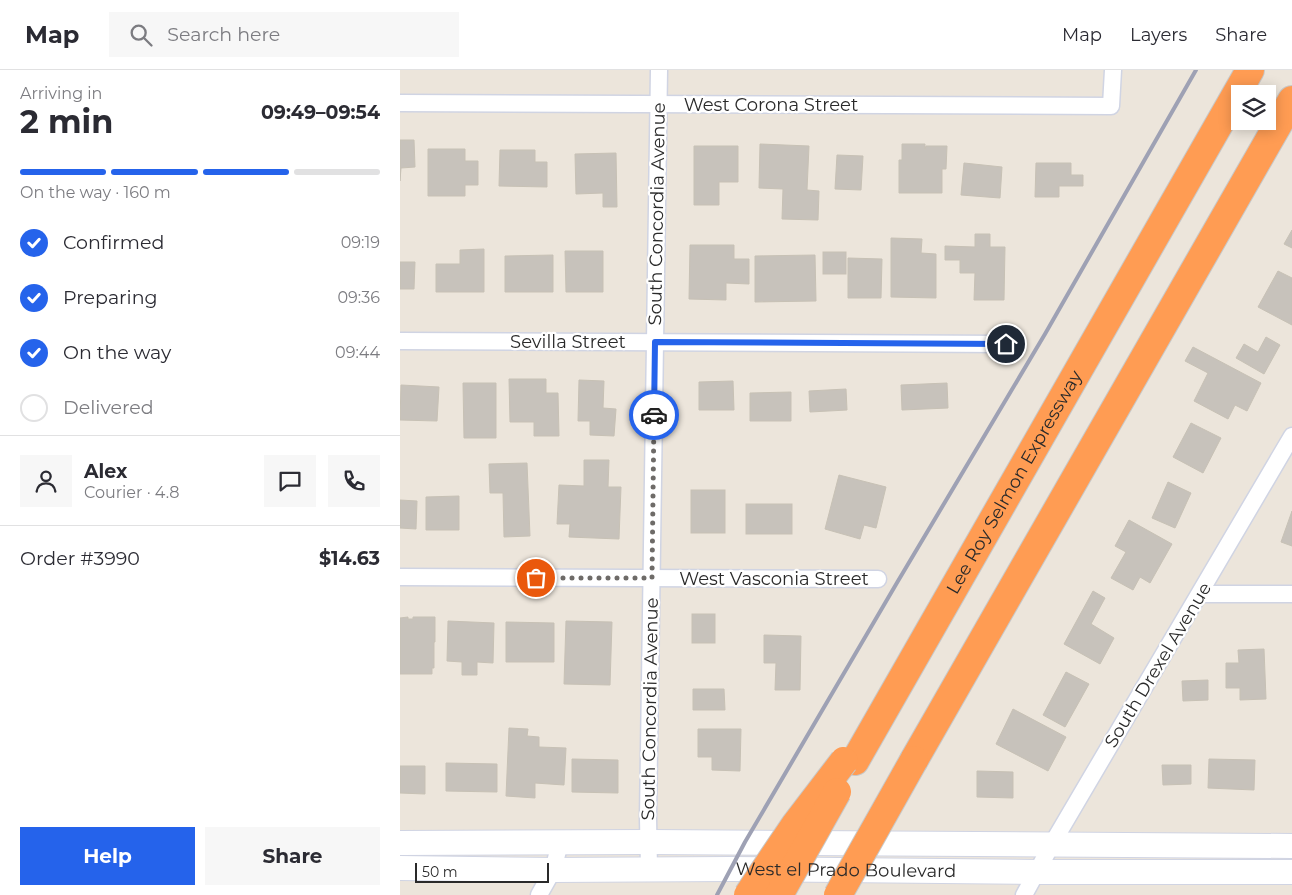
<!DOCTYPE html>
<html lang="en">
<head>
<meta charset="utf-8">
<style>
	:root { --surface:#fff; --page:#f7f7f7; --text:#2b2b33; --muted:#7c7c81; --line:#e1e1e2; --accent:#2563eb }
	body { margin:0; font-family:Montserrat,sans-serif; background:var(--page); color:var(--text); height:100vh; display:flex; flex-direction:column; font-size:19px; white-space:nowrap }
	* { box-sizing:border-box; margin:0 }
	p { font-size:16px; color:var(--muted) }
	.icon { flex:none; width:28px; height:28px; fill:none; stroke:currentColor; stroke-width:2; stroke-linecap:round; stroke-linejoin:round }
	.map { position:relative; flex:1; overflow:hidden }
	.sheet { display:flex; flex-direction:column; background:var(--surface); width:400px }
	.sheet>* { flex:none }
	.buttons { position:absolute; left:831px; top:15px; display:grid; gap:10px }
	.buttons a { display:grid; place-items:center; width:45px; height:45px; border-radius:0px; background:var(--surface); box-shadow:0 2px 12px #0003; font-size:25px }
	.scale { position:absolute; left:15px; bottom:12px; width:134px; box-sizing:border-box; padding-left:5px; border:2px solid #2a2a2a; border-top:0; font-size:14px; line-height:18px; white-space:nowrap; color:#2a2a2a; -webkit-text-stroke:4px #fff; paint-order:stroke }
	.pin { position:absolute; display:grid; place-items:center; width:42px; height:42px; color:#fff; margin:-21px; border:2px solid #fff; border-radius:50%; box-shadow:0 1px 5px #0007 }
	.courier { position:absolute; display:grid; place-items:center; width:50px; height:50px; margin:-25px; border:4px solid #2563eb; border-radius:50%; background:#fff; color:#222; box-shadow:0 1px 6px #0007 }
	.headline em { font-style:normal; font-weight:700 }
	.headline div { display:flex; flex-direction:column-reverse }
	.headline { display:flex; align-items:center; justify-content:space-between; height:85px; padding:0 20px }
	h1 { font-size:32px; font-weight:700; line-height:38px }
	.bar { display:grid; grid-template-columns:repeat(4,1fr); gap:8px 5px; align-content:center; height:60px; padding:0 20px }
	.bar i { height:6px; border-radius:4px; background:var(--line) }
	.bar .selected { background:var(--accent) }
	.bar p { grid-column:span 4 }
	.line { display:flex; align-items:center; gap:12px; padding:0 20px; border-top:1px solid var(--line) }
	.line div { flex:1 }
	.round { display:grid; place-items:center; flex:none; width:52px; height:52px; border-radius:0px; background:var(--page) }
	ol { padding:0 20px; list-style:none }
	li { display:flex; align-items:center; gap:15px; height:55px }
	li p { margin-inline-start:auto }
	li .icon { padding:5px; border-radius:50%; background:var(--accent); color:#fff; stroke-width:4 }
	li:last-child { color:var(--muted) }
	li i { width:28px; height:28px; border:2px solid var(--line); border-radius:50% }
	.action { display:flex; gap:10px; margin-top:auto; padding:10px 20px }
	.action a { flex:1; height:58px; border-radius:0px; background:var(--accent); color:#fff; font-size:20px; font-weight:700; line-height:58px; text-align:center }
	.action a+a { background:var(--page); color:var(--text) }
	header { display:flex; align-items:center; gap:30px; box-sizing:border-box; height:70px; padding:0 25px; background:var(--surface); border-bottom:1px solid var(--line) }
	header strong { font-size:24px }
	nav { display:flex; gap:28px; margin-inline-start:auto; font-size:18px }
	.search { width:350px; height:45px; background:var(--page); display:flex; align-items:center; gap:12px; box-sizing:border-box; padding:0 18px; border-radius:0px; color:var(--muted); font-size:19px }
	main { display:flex; flex:1; min-height:0 }
	.map>svg:first-child { display:block }
	.building { fill:#c7c2bb; stroke:#c7c1b5 }
	.lines { fill:none; stroke-linecap:round; stroke-linejoin:round }
	.street-casing { stroke:#d0d4e3; stroke-width:19 }
	.secondary-casing { stroke:#d0d4e3; stroke-width:26 }
	.highway-casing { stroke:#c8c8c8; stroke-width:30 }
	.street { stroke:#fff; stroke-width:16 }
	.secondary { stroke:#fff; stroke-width:24 }
	.highway { stroke:#ff9c53; stroke-width:28 }
	.rail { stroke:#9ea1b4; stroke-width:4 }
	.highway-bridge-casing { stroke:#c8c8c8; stroke-width:30; stroke-linecap:butt }
	.highway-bridge { stroke:#ff9c53; stroke-width:28 }
	.done { stroke:#6e6b68; stroke-width:5; stroke-dasharray:0 9 }
	.route { stroke:#2563eb; stroke-width:6 }
	.labels { text-anchor:middle; dominant-baseline:central; stroke-width:4.5; stroke-linejoin:round; paint-order:stroke }
	.street-label { font-size:18px; fill:#2a2a2a; stroke:#fff }
</style>
</head>
<body>
<header>
<strong>Map</strong>
<div class="search"><svg class="icon" aria-label="search" viewBox="0 0 24 24"><circle cx="10" cy="10" r="6"/><path d="M15 15l6 6"/></svg>Search here</div>
<nav><a>Map</a><a>Layers</a><a>Share</a></nav>
</header>
<main>
<section class="sheet">
<div class="headline"><div><h1>2 min</h1><p>Arriving in</p></div><em>09:49–09:54</em></div>
<div class="bar"><i class="selected"></i><i class="selected"></i><i class="selected"></i><i></i><p>On the way · 160 m</p></div>
<ol>
<li><svg class="icon" aria-label="check" viewBox="0 0 24 24"><path d="M5 12l5 5 9-10"/></svg>Confirmed<p>09:19</p></li>
<li><svg class="icon" aria-label="check" viewBox="0 0 24 24"><path d="M5 12l5 5 9-10"/></svg>Preparing<p>09:36</p></li>
<li><svg class="icon" aria-label="check" viewBox="0 0 24 24"><path d="M5 12l5 5 9-10"/></svg>On the way<p>09:44</p></li>
<li><i></i>Delivered</li>
</ol>
<div class="line" style="height:90px"><a class="round"><svg class="icon" aria-label="person" viewBox="0 0 24 24"><circle cx="12" cy="8" r="4"/><path d="M4 21q1-7 8-7t8 7"/></svg></a><div><b>Alex</b><p>Courier · 4.8</p></div><a class="round"><svg class="icon" aria-label="chat" viewBox="0 0 24 24"><path d="M4 5h16v11H9l-5 4z"/></svg></a><a class="round"><svg class="icon" aria-label="phone" viewBox="0 0 24 24"><path d="M5 4h4l2 5-3 2q2 4 5 5l2-3 5 2v4C11 20 4 13 5 4z"/></svg></a></div>
<div class="line" style="height:65px"><div>Order #3990</div><b>$14.63</b></div>
<div class="action"><a>Help</a><a>Share</a></div>
</section>
<div class="map">
<svg width="892" height="825" viewBox="0 0 892 825">
	<rect width="100%" height="100%" fill="#ece5db"/>
	<g class="building">
		<polygon points="0,70 14,70 15,97 1,98 0,111"/>
		<polygon points="360,74 409,76 407,120 419,121 418,150 382,149 383,119 359,118"/>
		<polygon points="502,74 525,74 525,79 526,76 547,76 546,99 542,99 542,123 499,123 499,90 502,90"/>
		<polygon points="294,76 338,76 338,112 319,112 319,135 294,135"/>
		<polygon points="28,79 65,79 65,91 78,91 78,115 65,115 65,126 28,126"/>
		<polygon points="100,80 135,80 135,92 147,92 147,117 99,116"/>
		<polygon points="216,83 217,137 203,137 203,123 176,124 175,84"/>
		<polygon points="437,85 463,86 461,120 435,119"/>
		<polygon points="564,93 602,97 600,128 561,125"/>
		<polygon points="636,93 671,93 671,105 683,105 683,116 659,116 659,127 635,127"/>
		<polygon points="892,160 892,178 884,174"/>
		<polygon points="575,164 590,164 590,177 605,177 604,230 574,230 575,203 560,203 560,190 545,190 545,176 575,177"/>
		<polygon points="491,168 522,169 521,183 536,184 536,228 491,227"/>
		<polygon points="290,175 334,175 334,189 349,189 349,214 326,213 326,230 289,229"/>
		<polygon points="84,179 84,222 36,222 36,194 60,194 60,180"/>
		<polygon points="165,181 203,181 203,222 166,222"/>
		<rect x="423" y="182" width="23" height="22"/>
		<polygon points="153,185 153,222 105,222 105,186"/>
		<polygon points="415,185 416,231 355,232 355,186"/>
		<polygon points="448,188 482,189 481,228 448,228"/>
		<polygon points="0,192 15,192 14,219 0,219"/>
		<polygon points="878,201 892,208 892,255 858,237"/>
		<polygon points="866,267 880,275 864,304 836,288 844,274 858,282"/>
		<polygon points="793,277 861,313 847,341 835,335 828,349 794,331 808,303 785,291"/>
		<polygon points="109,309 146,309 146,323 158,323 159,366 134,366 134,352 110,352"/>
		<polygon points="179,310 204,311 203,338 216,339 214,366 190,365 190,351 178,351"/>
		<polygon points="333,311 334,340 299,340 299,312"/>
		<polygon points="63,313 96,313 96,368 64,368"/>
		<polygon points="547,313 548,338 502,340 501,315"/>
		<polygon points="1,315 39,317 37,351 0,350"/>
		<polygon points="446,319 447,340 410,342 409,321"/>
		<polygon points="391,322 391,351 350,351 350,323"/>
		<polygon points="791,353 821,368 803,403 773,387"/>
		<polygon points="184,390 209,390 208,417 221,417 219,469 169,467 170,454 157,454 159,415 184,416"/>
		<polygon points="127,393 130,466 104,467 103,423 90,423 89,394"/>
		<polygon points="439,405 486,417 476,458 464,455 460,469 425,459"/>
		<polygon points="768,412 791,423 775,458 752,448"/>
		<rect x="291" y="420" width="34" height="43"/>
		<polygon points="59,426 59,460 26,460 26,427"/>
		<polygon points="0,430 17,431 16,459 0,458"/>
		<rect x="346" y="434" width="46" height="30"/>
		<polygon points="892,441 892,476 881,472"/>
		<polygon points="729,450 772,474 750,513 740,507 733,520 711,508 726,482 715,476"/>
		<polygon points="693,521 705,528 691,554 714,568 700,594 664,574"/>
		<rect x="292" y="544" width="23" height="29"/>
		<polygon points="8,547 8,549 13,549 13,547 35,547 35,572 34,572 34,598 32,598 32,604 0,604 0,548"/>
		<polygon points="48,551 94,553 93,593 77,592 77,605 62,605 62,592 47,591"/>
		<polygon points="166,551 212,552 210,615 164,614"/>
		<polygon points="106,552 154,553 154,592 106,592"/>
		<polygon points="364,565 401,566 400,620 375,620 376,593 364,593"/>
		<polygon points="864,579 866,629 840,630 840,618 826,618 826,593 839,593 838,580"/>
		<polygon points="666,602 689,614 665,657 643,645"/>
		<polygon points="808,610 808,630 783,631 782,611"/>
		<polygon points="293,619 324,619 325,640 293,640"/>
		<polygon points="613,639 666,667 648,701 596,674"/>
		<polygon points="109,658 128,659 127,666 139,667 139,677 166,678 164,715 135,713 135,728 106,726"/>
		<polygon points="298,659 341,659 340,701 312,700 312,687 298,687"/>
		<polygon points="172,689 218,690 218,723 172,722"/>
		<polygon points="809,689 855,690 854,720 808,718"/>
		<polygon points="46,693 97,694 97,722 46,721"/>
		<polygon points="762,695 791,695 791,714 763,715"/>
		<polygon points="0,696 25,696 25,724 0,723"/>
		<polygon points="577,701 613,702 613,728 577,727"/>
	</g>
	<g class="lines">
		<defs>
			<g id="street">
				<polyline points="0,33 711,36 713,0"/>
				<polyline points="0,271 606,274"/>
				<polyline points="0,507 478,509"/>
				<polyline points="800,524 892,524"/>
				<polyline points="249,799 248,748 259,0"/>
				<polyline points="139,825 153,800 160,773"/>
				<polyline points="624,825 652,774 892,366"/>
			</g>
			<g id="secondary">
				<polyline points="0,773 249,772 892,776"/>
				<path id="s1" d="M0 798 153 800 331 799 637 802H892"/>
			</g>
			<g id="highway">
				<polyline points="514,690 892,30"/>
				<path id="s2" d="M455 691 850 0"/>
			</g>
		</defs>
		<use href="#street" class="street-casing"/>
		<use href="#secondary" class="secondary-casing"/>
		<use href="#highway" class="highway-casing"/>
		<use href="#street" class="street"/>
		<use href="#secondary" class="secondary"/>
		<use href="#highway" class="highway"/>
		<polyline class="rail" points="317,825 345,772 498,511 645,264 796,0"/>
		<defs>
			<g id="highway-bridge">
				<polyline points="348,825 395,755 444,691"/>
				<polyline points="379,825 437,722"/>
				<polyline points="438,825 514,690"/>
			</g>
		</defs>
		<use href="#highway-bridge" class="highway-bridge-casing"/>
		<use href="#highway-bridge" class="highway-bridge"/>
	</g>
	<g class="lines">
		<polyline class="done" points="136,508 252,508 254,345"/>
		<polyline class="route" points="254,345 255,272 606,274"/>
	</g>
	<g class="labels">
		<g class="street-label">
			<text x="371" y="35">West Corona Street</text>
			<text transform="translate(257 144) rotate(-89)">South Concordia Avenue</text>
			<text x="168" y="272">Sevilla Street</text>
			<text stroke="none"><textPath href="#s2" startOffset="321">Lee Roy Selmon Expressway</textPath></text>
			<text x="374" y="509">West Vasconia Street</text>
			<text transform="translate(758 595) rotate(-59)">South Drexel Avenue</text>
			<text transform="translate(250 639) rotate(-89)">South Concordia Avenue</text>
			<text stroke="none"><textPath href="#s1" startOffset="446">West el Prado Boulevard</textPath></text>
		</g>
	</g>
</svg>
<div class="buttons">
<a><svg class="icon" aria-label="layers" viewBox="0 0 24 24"><path d="M12 4l9 5-9 5-9-5zM3 14l9 5 9-5"/></svg></a>
</div>
<div class="scale">50 m</div>
<div class="pin" style="left:136px;top:508px;background:#ea580c"><svg class="icon" aria-label="bag" viewBox="0 0 24 24"><path d="M5 8h14l-1 12H6zM9 8a3 3 0 0 1 6 0"/></svg></div>
<div class="pin" style="left:606px;top:274px;background:#1f2937"><svg class="icon" aria-label="home" viewBox="0 0 24 24"><path d="M3 11l9-7 9 7M6 9v11h12V9"/></svg></div>
<div class="courier" style="left:254px;top:345px"><svg class="icon" aria-label="car" viewBox="0 0 24 24"><path d="M5 17H2v-5l4-1 3-4h7l3 4 3 1v5h-3M9 17h6M6 11h13"/><circle cx="7" cy="17" r="2"/><circle cx="17" cy="17" r="2"/></svg></div>
</div>
</main>
</body>
</html>
